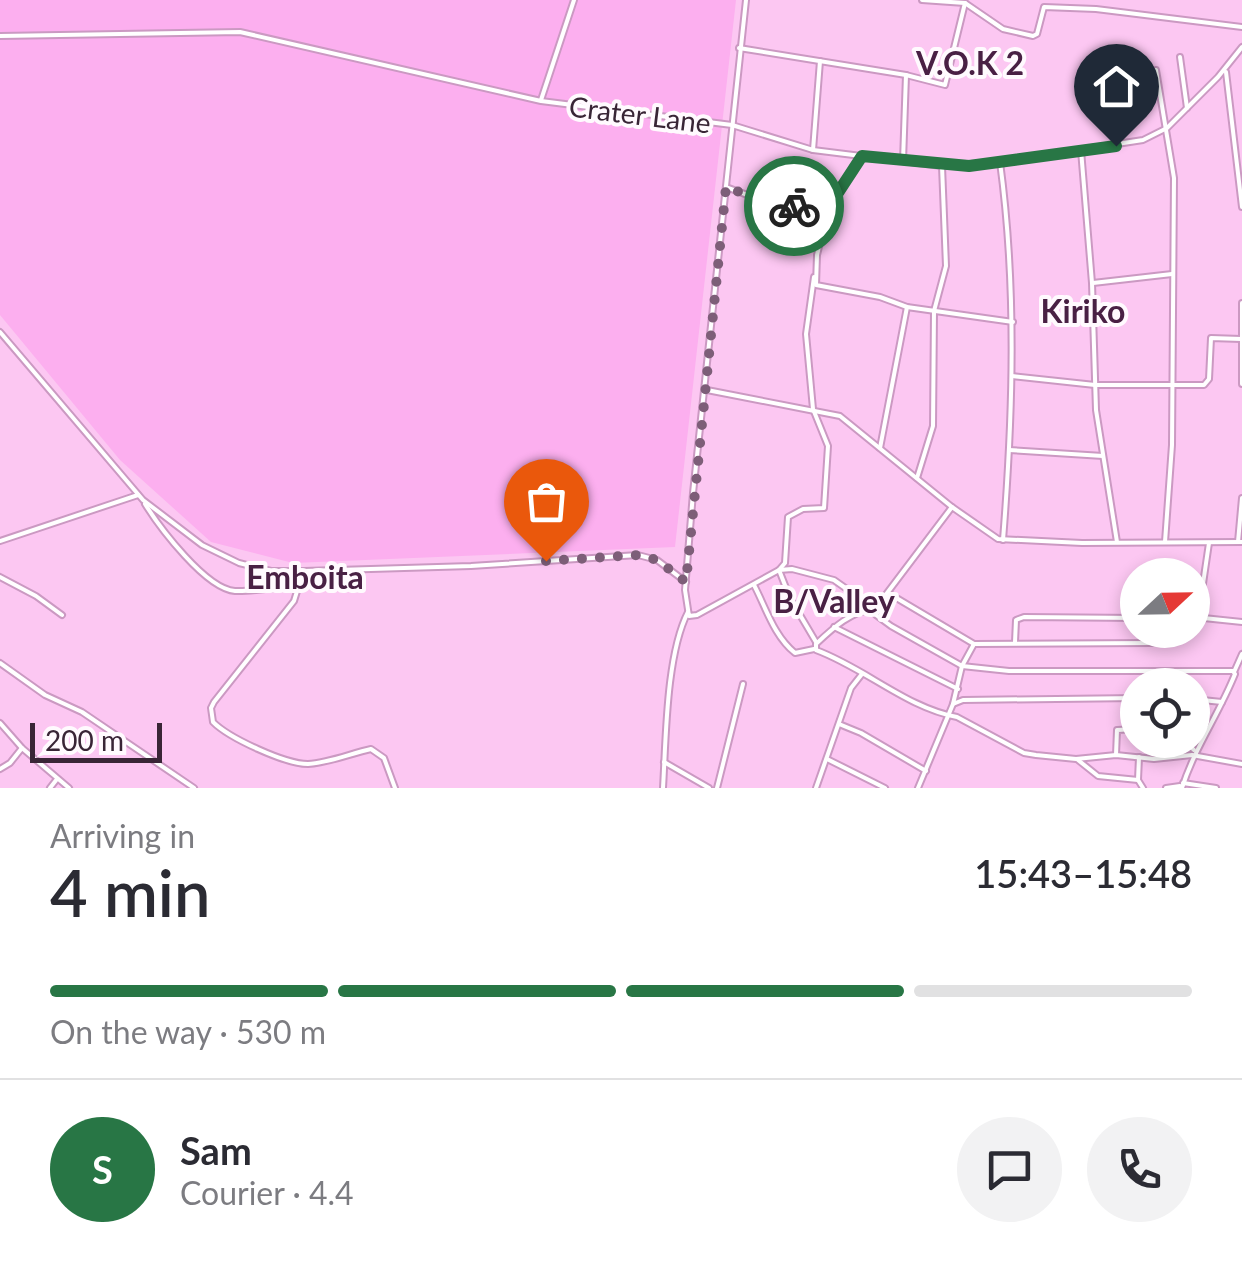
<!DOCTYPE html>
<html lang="en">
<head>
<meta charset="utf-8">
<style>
	:root { --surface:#fff; --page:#f2f2f3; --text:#2b2b33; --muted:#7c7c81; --line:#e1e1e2; --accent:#287645 }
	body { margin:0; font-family:Lato,sans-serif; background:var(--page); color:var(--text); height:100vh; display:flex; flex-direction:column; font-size:38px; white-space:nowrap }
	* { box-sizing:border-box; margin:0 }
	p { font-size:32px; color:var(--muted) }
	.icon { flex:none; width:55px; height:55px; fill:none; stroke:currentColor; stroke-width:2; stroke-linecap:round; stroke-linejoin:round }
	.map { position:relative; height:788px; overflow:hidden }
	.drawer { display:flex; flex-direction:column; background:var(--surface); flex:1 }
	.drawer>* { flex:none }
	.needle { width:65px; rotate:68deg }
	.controls { position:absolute; left:1120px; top:558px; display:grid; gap:20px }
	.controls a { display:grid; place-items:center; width:90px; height:90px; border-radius:50%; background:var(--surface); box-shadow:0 5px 15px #0003; font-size:50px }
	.scale { position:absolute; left:30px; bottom:25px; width:132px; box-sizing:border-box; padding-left:10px; border:5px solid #392536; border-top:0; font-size:28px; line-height:35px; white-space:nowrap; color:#392536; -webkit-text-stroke:8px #fffafe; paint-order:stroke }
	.pin { position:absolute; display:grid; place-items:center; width:85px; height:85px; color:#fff; margin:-102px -42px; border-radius:50% 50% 50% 0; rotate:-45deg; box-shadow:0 0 10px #0007 }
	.pin .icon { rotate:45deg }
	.courier { position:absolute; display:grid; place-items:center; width:100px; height:100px; margin:-50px; border:8px solid #287645; border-radius:50%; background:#fff; color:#222; box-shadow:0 2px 12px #0007 }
	.headline em { font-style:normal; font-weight:600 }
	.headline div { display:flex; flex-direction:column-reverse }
	.headline { display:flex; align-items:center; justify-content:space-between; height:170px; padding:0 50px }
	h1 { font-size:65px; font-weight:600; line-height:75px }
	.bar { display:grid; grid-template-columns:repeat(4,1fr); gap:15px 10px; align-content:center; height:120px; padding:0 50px }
	.bar i { height:12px; border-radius:8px; background:var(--line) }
	.bar .active { background:var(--accent) }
	.bar p { grid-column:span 4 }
	.line { display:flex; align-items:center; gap:25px; padding:0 50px; border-top:2px solid var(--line) }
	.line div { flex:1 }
	.round { display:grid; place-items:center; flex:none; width:105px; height:105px; border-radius:52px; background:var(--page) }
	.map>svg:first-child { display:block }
	.green { fill:#fcafef }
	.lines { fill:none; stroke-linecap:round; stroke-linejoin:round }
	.street-casing { stroke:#cb99c2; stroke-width:8 }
	.street { stroke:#fff; stroke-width:4 }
	.done { stroke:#7d5e78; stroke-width:10; stroke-dasharray:0 18 }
	.route { stroke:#287645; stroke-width:12 }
	.labels { text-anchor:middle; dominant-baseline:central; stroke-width:8; stroke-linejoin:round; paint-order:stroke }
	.street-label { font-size:28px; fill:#392536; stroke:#fffafe }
	.quarter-label { font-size:32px; font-weight:bold; fill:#492044; stroke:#fffafe }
</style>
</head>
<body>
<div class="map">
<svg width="1242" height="788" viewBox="0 0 1242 788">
	<rect width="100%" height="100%" fill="#fcc7f2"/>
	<polygon class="green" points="0,0 736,0 675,547 293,563 211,542 120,460 0,315"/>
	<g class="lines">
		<defs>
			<g id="street">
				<path d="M746 0 693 493 685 590 689 616 697 615 779 570 792 569 834 580 875 609 876 615 891 626 962 666 1009 671H1233L1235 674C1219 714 1194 749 1182 788"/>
				<polyline points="922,0 965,3 1003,29 1033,36 1037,34 1044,7 1096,9 1242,27"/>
				<polyline points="0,36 240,32 541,101 732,125 813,150 942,166 1000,162 1143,140 1167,128 1218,77 1242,47"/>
				<polyline points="739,48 906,75 945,85 965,3"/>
				<polyline points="1180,57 1187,108"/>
				<polyline points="1156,70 1174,178 1172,445 1165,542"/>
				<polyline points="1226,72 1242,207"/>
				<polyline points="541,100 574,0"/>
				<polyline points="813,150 820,61"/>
				<polyline points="1081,150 1092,283 1096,410 1117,542"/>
				<polyline points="861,158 829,204 817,255 816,285 880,297 907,307 1013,322"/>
				<polyline points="903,161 906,75"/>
				<path d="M1000 162C1017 288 1013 414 1003 540"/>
				<polyline points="726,187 774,205 828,209"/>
				<polyline points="814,277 806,334 813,409 828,446 824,508 803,509 788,517 785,563 779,570 790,598 816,642"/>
				<polyline points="1093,283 1172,274"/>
				<polyline points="1242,303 1242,384"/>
				<polyline points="0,332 143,500 202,545 239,563 271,571 304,571 471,566 638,555 657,560 686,582"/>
				<polyline points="1012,376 1095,385 1204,385 1209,379 1211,338 1241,339"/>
				<polyline points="707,390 840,416 952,507 998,539 1082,543 1242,542"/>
				<polyline points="880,448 907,307"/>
				<polyline points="1009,450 1103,456"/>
				<polyline points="917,478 933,426 934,311 946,266 942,166"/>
				<path d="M145 504C160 528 206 589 235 591 256 592 277 585 298 588L304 571"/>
				<path d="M952 507 875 609C851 611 833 628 816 644V650C865 668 907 708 957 717L1024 753 1036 755 1076 759 1116 755 1154 759 1192 755 1242 764"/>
				<polyline points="0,541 138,495"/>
				<polyline points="1238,542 1242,498"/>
				<polyline points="0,577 36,596 62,615"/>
				<path d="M754 585C766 608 774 636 795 653L814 649"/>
				<path d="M298 588 294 601 214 702 211 708 213 722C229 738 285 764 308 764 328 763 352 753 371 749L384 758 395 788"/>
				<polyline points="888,593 974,644"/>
				<polyline points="1194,617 1242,622"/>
				<polyline points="1192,618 1200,604 1209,543"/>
				<polyline points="834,627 958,689"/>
				<polyline points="1015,642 1016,620 1024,617 1138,618"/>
				<polyline points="0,663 45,695 82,712 194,788"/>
				<polyline points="1234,672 1242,654"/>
				<polyline points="1192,699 1222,702"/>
				<polyline points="953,704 963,700 1138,698"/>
				<polyline points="0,723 22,748 69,788"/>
				<polyline points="839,724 861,733 926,771"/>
				<polyline points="1183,740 1194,750"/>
				<polyline points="1116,755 1117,730 1138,729"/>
				<polyline points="1139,757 1138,780 1143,788"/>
				<polyline points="827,759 885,788"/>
				<polyline points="1078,760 1098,776 1138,780"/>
				<polyline points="664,762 709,788"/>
				<polyline points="0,769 10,763 22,748"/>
				<polyline points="1183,783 1216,788"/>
				<polyline points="50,788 57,779"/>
				<path d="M663 788C666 739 666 655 688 612"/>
				<polyline points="717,788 743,684"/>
				<polyline points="816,788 851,688 862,674"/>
				<polyline points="918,788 953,704 962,666 974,644 1152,643"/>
				<polyline points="1166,788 1180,786"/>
			</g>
		</defs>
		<use href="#street" class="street-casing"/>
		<use href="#street" class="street"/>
	</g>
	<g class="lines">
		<polyline class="done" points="546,561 638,555 657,560 686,582 726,187 774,205 794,206"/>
		<polyline class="route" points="794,206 828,208 862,156 969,166 1116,146"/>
	</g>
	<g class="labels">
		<g class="street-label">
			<text transform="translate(640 114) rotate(7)">Crater Lane</text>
		</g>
		<g class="quarter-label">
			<text x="970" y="62">V.O.K 2</text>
			<text x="1083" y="310">Kiriko</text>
			<text x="305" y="576">Emboita</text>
			<text x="834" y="600">B/Valley</text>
		</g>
	</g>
</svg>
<div class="controls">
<a><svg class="needle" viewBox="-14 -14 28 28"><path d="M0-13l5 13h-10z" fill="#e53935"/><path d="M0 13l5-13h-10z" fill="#7c7c81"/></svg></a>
<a><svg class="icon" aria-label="locate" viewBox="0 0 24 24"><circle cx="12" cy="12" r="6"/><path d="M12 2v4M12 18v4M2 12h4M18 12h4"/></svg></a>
</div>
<div class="scale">200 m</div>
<div class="pin" style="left:546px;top:561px;background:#ea580c"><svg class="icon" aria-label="bag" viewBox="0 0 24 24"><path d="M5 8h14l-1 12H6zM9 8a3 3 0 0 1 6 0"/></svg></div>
<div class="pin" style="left:1116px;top:146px;background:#1f2937"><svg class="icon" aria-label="home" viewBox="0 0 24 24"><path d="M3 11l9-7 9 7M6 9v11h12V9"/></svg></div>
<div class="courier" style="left:794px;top:206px"><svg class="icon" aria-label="bike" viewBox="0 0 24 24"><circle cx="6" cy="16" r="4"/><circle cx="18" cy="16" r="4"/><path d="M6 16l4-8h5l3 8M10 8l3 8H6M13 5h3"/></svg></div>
</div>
<section class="drawer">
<div class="headline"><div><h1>4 min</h1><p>Arriving in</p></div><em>15:43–15:48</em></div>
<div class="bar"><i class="active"></i><i class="active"></i><i class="active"></i><i></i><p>On the way · 530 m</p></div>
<div class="line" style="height:180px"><b class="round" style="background:var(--accent);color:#fff">S</b><div><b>Sam</b><p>Courier · 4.4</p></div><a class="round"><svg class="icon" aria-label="chat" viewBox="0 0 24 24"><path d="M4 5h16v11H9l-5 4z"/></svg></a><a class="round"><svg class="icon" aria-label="phone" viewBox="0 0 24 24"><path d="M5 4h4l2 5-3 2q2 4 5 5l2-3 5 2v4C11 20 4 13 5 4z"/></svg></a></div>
</section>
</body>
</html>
